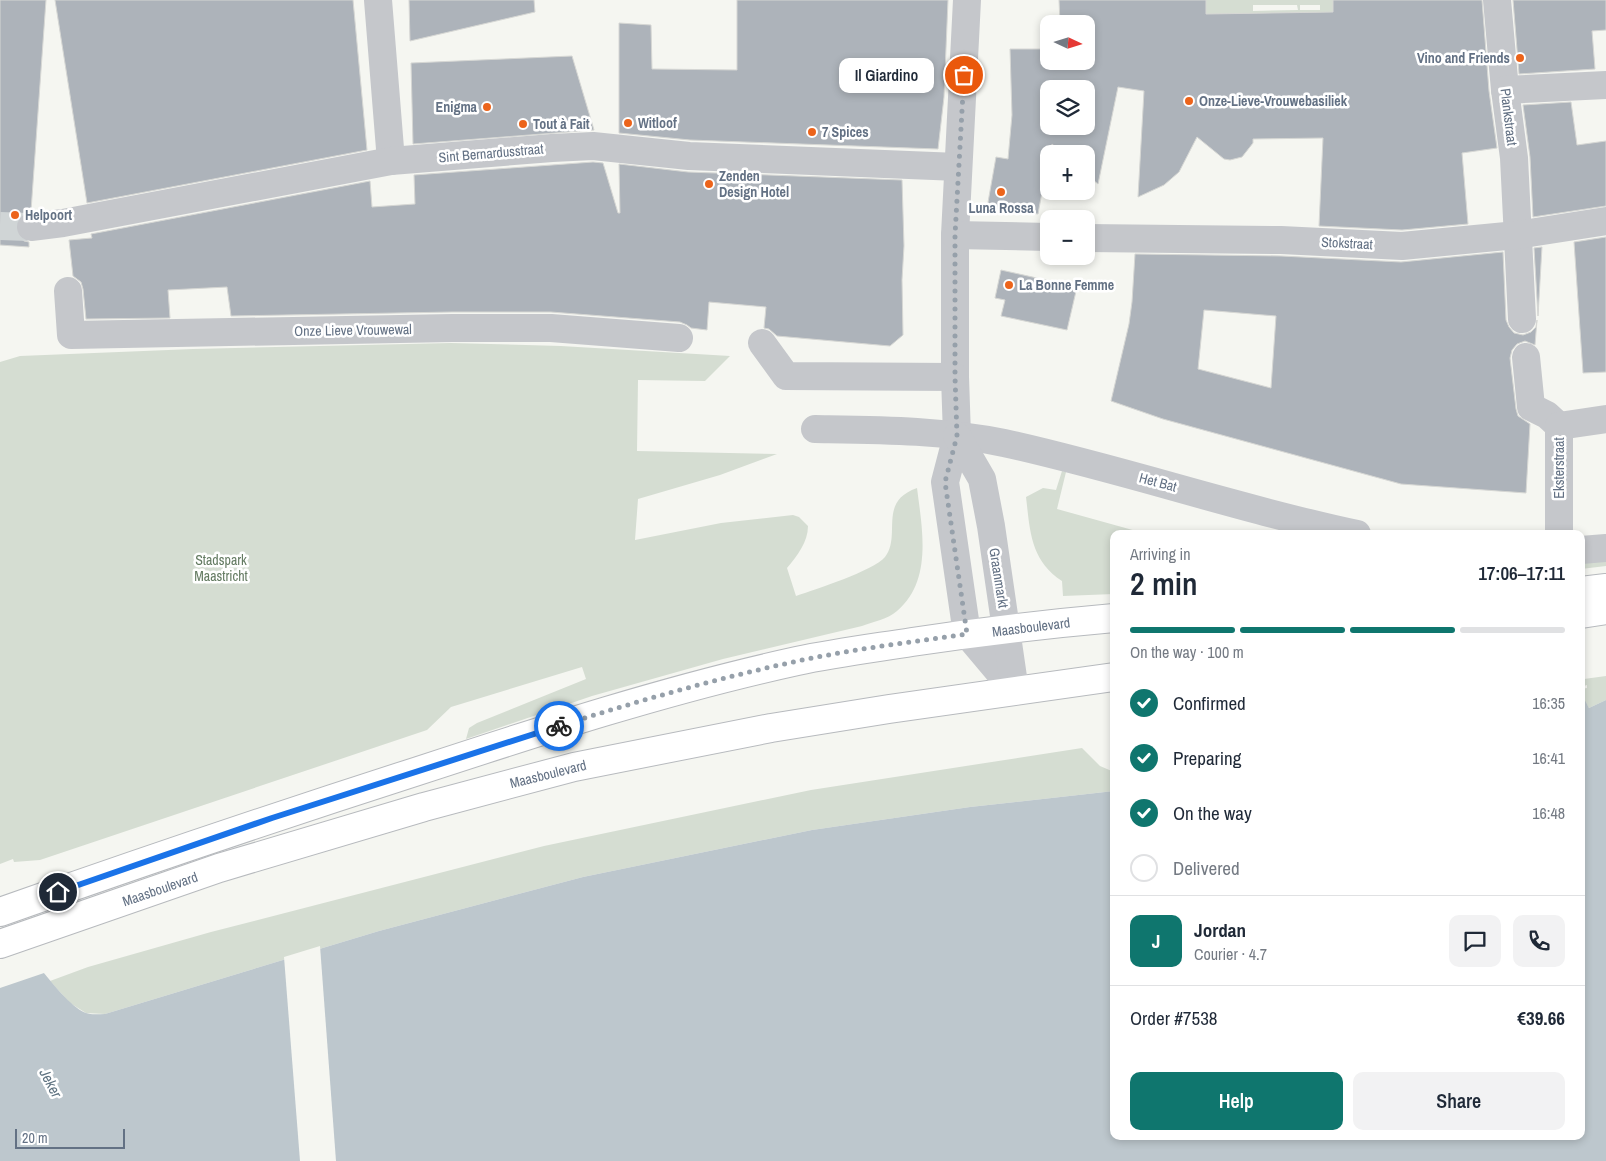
<!DOCTYPE html>
<html lang="en">
<head>
<meta charset="utf-8">
<style>
	:root { --surface:#fff; --page:#f2f2f3; --text:#1f2937; --muted:#747a83; --line:#e0e1e3; --accent:#0f766e }
	body { margin:0; font-family:"Archivo Narrow",sans-serif; background:var(--page); color:var(--text); height:100vh; display:flex; flex-direction:column; font-size:19px; white-space:nowrap }
	* { box-sizing:border-box; margin:0 }
	p { font-size:16px; color:var(--muted) }
	.icon { flex:none; width:28px; height:28px; fill:none; stroke:currentColor; stroke-width:2; stroke-linecap:round; stroke-linejoin:round }
	.map { position:relative; flex:1; overflow:hidden }
	.sheet { position:absolute; left:1110px; top:530px; width:475px; height:610px; display:flex; flex-direction:column; background:var(--surface); border-radius:10px; box-shadow:0 2px 8px #0003 }
	.sheet>* { flex:none }
	.needle { width:32px; rotate:94deg }
	.tools { position:absolute; left:1040px; top:15px; display:grid; gap:10px }
	.tools a { display:grid; place-items:center; width:55px; height:55px; border-radius:10px; background:var(--surface); box-shadow:0 2px 8px #0003; font-size:25px }
	.scale { position:absolute; left:15px; bottom:12px; width:110px; box-sizing:border-box; padding-left:5px; border:2px solid #637184; border-top:0; font-size:14px; line-height:18px; white-space:nowrap; color:#637184; -webkit-text-stroke:4px #fff; paint-order:stroke }
	.pin { position:absolute; display:grid; place-items:center; width:42px; height:42px; color:#fff; margin:-21px; border:2px solid #fff; border-radius:50%; box-shadow:0 1px 5px #0007 }
	.courier { position:absolute; display:grid; place-items:center; width:50px; height:50px; margin:-25px; border:4px solid #1a73e8; border-radius:50%; background:#fff; color:#222; box-shadow:0 1px 6px #0007 }
	.bubble { position:absolute; height:35px; border-radius:10px; background:var(--surface); box-shadow:0 2px 8px #0003; font-size:16px; font-weight:600; line-height:35px; text-align:center }
	.summary em { font-style:normal; font-weight:600 }
	.summary div { display:flex; flex-direction:column-reverse }
	.summary { display:flex; align-items:center; justify-content:space-between; height:85px; padding:0 20px }
	h1 { font-size:32px; font-weight:600; line-height:38px }
	.bar { display:grid; grid-template-columns:repeat(4,1fr); gap:8px 5px; align-content:center; height:60px; padding:0 20px }
	.bar i { height:6px; border-radius:4px; background:var(--line) }
	.bar .on { background:var(--accent) }
	.bar p { grid-column:span 4 }
	.line { display:flex; align-items:center; gap:12px; padding:0 20px; border-top:1px solid var(--line) }
	.line div { flex:1 }
	.round { display:grid; place-items:center; flex:none; width:52px; height:52px; border-radius:10px; background:var(--page) }
	ol { padding:0 20px; list-style:none }
	li { display:flex; align-items:center; gap:15px; height:55px }
	li p { margin-inline-start:auto }
	li .icon { padding:5px; border-radius:50%; background:var(--accent); color:#fff; stroke-width:4 }
	li:last-child { color:var(--muted) }
	li i { width:28px; height:28px; border:2px solid var(--line); border-radius:50% }
	.button { display:flex; gap:10px; margin-top:auto; padding:10px 20px }
	.button a { flex:1; height:58px; border-radius:10px; background:var(--accent); color:#fff; font-size:20px; font-weight:600; line-height:58px; text-align:center }
	.button a+a { background:var(--page); color:var(--text) }
	.map>svg:first-child { display:block }
	.green { fill:#d5ddd2; fill-rule:evenodd }
	.water { fill:#bdc7cd }
	.pier { fill:#f5f6f1 }
	.building { fill:#adb3ba; stroke:#d6d7d4; fill-rule:evenodd }
	.lines { fill:none; stroke-linecap:round; stroke-linejoin:round }
	.minor-tunnel { stroke:#d0d5d6; stroke-width:28; stroke-dasharray:28 14; stroke-linecap:butt }
	.major-casing { stroke:#b7babe; stroke-width:30 }
	.minor { stroke:#c5c7cb; stroke-width:28 }
	.major { stroke:#fff; stroke-width:28 }
	.done { stroke:#96a0aa; stroke-width:5; stroke-dasharray:0 9 }
	.route { stroke:#1a73e8; stroke-width:6 }
	.poi-dot { fill:#ec641b; stroke:#fff; stroke-width:2 }
	.labels { text-anchor:middle; dominant-baseline:central; stroke-width:5; stroke-linejoin:round; paint-order:stroke }
	.poi-label { font-size:14px; font-weight:bold; fill:#637184; stroke:#fff; text-anchor:start }
	.street-label { font-size:14px; fill:#637184; stroke:#fff }
	.park-label { font-size:14px; fill:#647b62; stroke:#fff }
	.water-label { font-size:15px; font-style:italic; fill:#5f7381; stroke:#fff }
</style>
</head>
<body>
<div class="map">
<svg width="1606" height="1161" viewBox="0 0 1606 1161">
	<rect width="100%" height="100%" fill="#f5f6f1"/>
	<g class="green">
		<path d="M1206 0H1333V12L1206 14ZM1253 5H1297L1298 10 1253 11ZM1300 5H1320V10H1300Z"/>
		<path d="M451 343 561 346 730 356 705 381 638 380 637 451 777 454 720 475 638 499 635 540 721 523 793 515 799 517 808 526C808 542 797 556 787 568L796 596C816 589 873 571 885 557 902 535 877 502 917 488 922 528 933 581 897 611 888 619 873 622 862 626L723 659 592 696 466 739 469 728 477 723 586 679 582 667 451 707 427 730 40 860 14 862 13 859 0 864V362L20 356 193 349Z"/>
		<path d="M1062 471 1066 472 1057 509 1147 534H1114V594L1063 596 1062 581C1030 560 1030 530 1026 497L1043 488 1056 490Z"/>
		<polygon points="1606,557 1606,566 1581,569 1581,560"/>
		<polygon points="1606,676 1606,700 1589,708 1581,696 1581,689 1587,688 1587,685 1584,686 1584,679"/>
		<polygon points="1082,748 1100,766 1114,772 1114,791 970,807 812,830 583,877 379,931 105,1014 86,1013 70,1003 50,981 88,967 211,932 544,846 811,790"/>
	</g>
	<path class="water" d="M1582 695 1589 708 1606 700V1161H0V915C17 936 63 1005 86 1013 91 1015 99 1014 105 1014L379 931 583 877 812 830 970 807 1114 791V1136H1581Z"/>
	<g class="pier">
		<polygon points="0,912 47,972 0,988"/>
		<polygon points="320,946 336,1161 300,1161 284,957"/>
	</g>
	<g class="building">
		<polygon points="0,0 46,0 31,211 21,215 17,220 16,228 19,237 24,241 29,242 29,247 0,245"/>
		<polygon points="55,0 353,0 367,150 87,203"/>
		<polygon points="409,0 534,0 535,12 410,41"/>
		<polygon points="737,0 948,0 944,97 938,149 690,140 619,133 619,23 651,25 652,69 737,70"/>
		<path d="M1059 0H1206V14L1333 12V0H1482L1489 91 1497 148 1462 153 1468 224 1402 230 1319 226 1323 138 1253 139V143L1242 157 1230 160 1224 159 1197 137 1179 172 1164 185 1138 197 1144 91 1118 87 1098 184 1086 174V154H1064L1052 144 1050 154H1049L1038 214 987 208 996 157 1008 159 1012 115 1010 49H1049V61H1086V24H1060ZM1049 89H1086V126H1049Z"/>
		<polygon points="1513,0 1606,0 1606,30 1592,31 1595,69 1519,74"/>
		<polygon points="572,56 594,130 413,144 411,63"/>
		<polygon points="1571,102 1577,145 1606,141 1606,206 1533,217 1530,157 1523,105"/>
		<polygon points="593,162 603,163 618,213 620,213 619,164 688,172 902,180 904,246 902,280 903,335 890,346 777,336 769,329 764,328 766,307 709,302 707,330 691,328 687,325 680,322 551,312 452,312 231,316 227,287 168,290 170,318 86,319 83,289 81,282 73,276 69,240 92,238 91,234 370,181 372,207 415,204 414,175"/>
		<polygon points="1606,237 1606,372 1583,373 1574,242"/>
		<polygon points="1542,247 1538,316 1534,248"/>
		<path d="M1503 252 1506 320 1509 327 1514 333 1523 335 1531 332 1536 327 1537 320 1535 345 1525 341 1517 344 1512 350 1510 358 1516 409 1518 416 1530 424 1526 493 1401 484 1163 419 1111 401 1129 324 1132 302 1135 254 1281 256 1401 262ZM1204 310 1276 316 1271 388 1198 369Z"/>
		<polygon points="1001,270 1077,287 1067,330 1001,316 1005,300 995,298"/>
	</g>
	<g class="lines">
		<polyline class="minor-tunnel" points="0,226 31,227"/>
		<defs>
			<g id="major">
				<polyline points="1581,591 1606,588"/>
				<polyline points="1581,614 1606,610"/>
				<path d="M0 912C139 863 278 816 418 771 543 730 669 689 797 661 835 653 874 648 912 642 979 632 1046 624 1114 618"/>
				<polyline points="0,944 219,868 424,807 574,767 771,728 889,709 1114,677"/>
			</g>
		</defs>
		<use href="#major" class="major-casing"/>
		<g class="minor">
			<polyline points="378,0 391,161"/>
			<polyline points="967,0 955,235 955,377 957,436 945,482 967,634 1015,691"/>
			<polyline points="1497,0 1505,90 1514,158 1522,319"/>
			<polyline points="1505,90 1606,85"/>
			<polyline points="31,227 63,223 391,161 552,148 593,146 689,156 958,167"/>
			<polyline points="955,235 1049,237"/>
			<polyline points="1086,238 1281,240 1402,246 1517,235 1606,221"/>
			<polyline points="68,291 71,335 452,328 551,328 679,338"/>
			<polyline points="762,343 786,376 955,377"/>
			<polyline points="1526,357 1531,407 1547,415 1559,426"/>
			<polyline points="1559,426 1559,534"/>
			<polyline points="1559,426 1606,419"/>
			<path d="M815 429C879 430 942 430 1004 443 1123 469 1238 509 1357 534"/>
			<polyline points="957,436 982,479 991,526 1015,691"/>
			<polyline points="1581,550 1606,548"/>
		</g>
		<use href="#major" class="major"/>
	</g>
	<g class="lines">
		<path class="done" d="M559 726C638 701 718 678 798 661 854 649 911 642 967 634L945 482 957 436 955 377V235L964 75"/>
		<polyline class="route" points="58,892 272,818 559,726"/>
	</g>
	<g class="poi-dot">
		<circle cx="1520" cy="58" r="5"/>
		<circle cx="1189" cy="101" r="5"/>
		<circle cx="487" cy="107" r="5"/>
		<circle cx="628" cy="123" r="5"/>
		<circle cx="523" cy="124" r="5"/>
		<circle cx="812" cy="132" r="5"/>
		<circle cx="709" cy="184" r="5"/>
		<circle cx="1001" cy="192" r="5"/>
		<circle cx="15" cy="215" r="5"/>
		<circle cx="1009" cy="285" r="5"/>
	</g>
	<g class="labels">
		<g class="poi-label">
			<text x="1510" y="58" text-anchor="end">Vino and Friends</text>
			<text x="1199" y="101">Onze-Lieve-Vrouwebasiliek</text>
			<text x="477" y="107" text-anchor="end">Enigma</text>
			<text x="638" y="123">Witloof</text>
			<text x="533" y="124">Tout à Fait</text>
			<text x="822" y="132">7 Spices</text>
			<text x="719" y="176">Zenden<tspan x="719" dy="16">Design Hotel</tspan></text>
			<text x="1001" y="208" text-anchor="middle">Luna Rossa</text>
			<text x="25" y="215">Helpoort</text>
			<text x="1019" y="285">La Bonne Femme</text>
		</g>
		<g class="street-label">
			<text transform="translate(1509 117) rotate(83)">Plankstraat</text>
			<text transform="translate(491 153) rotate(-5)">Sint Bernardusstraat</text>
			<text transform="translate(1347 243) rotate(3)">Stokstraat</text>
			<text transform="translate(353 330) rotate(-1)">Onze Lieve Vrouwewal</text>
			<text transform="translate(1559 468) rotate(-90)">Eksterstraat</text>
			<text transform="translate(1158 482) rotate(15)">Het Bat</text>
			<text transform="translate(999 578) rotate(81)">Graanmarkt</text>
			<text transform="translate(1031 627) rotate(-7)">Maasboulevard</text>
			<text transform="translate(548 774) rotate(-14)">Maasboulevard</text>
			<text transform="translate(160 889) rotate(-19)">Maasboulevard</text>
		</g>
		<g class="park-label">
			<text x="221" y="560">Stadspark<tspan x="221" dy="16">Maastricht</tspan></text>
		</g>
		<g class="water-label">
			<text transform="translate(51 1083) rotate(62)">Jeker</text>
		</g>
	</g>
</svg>
<div class="tools">
<a><svg class="needle" viewBox="-14 -14 28 28"><path d="M0-13l5 13h-10z" fill="#e53935"/><path d="M0 13l5-13h-10z" fill="#747a83"/></svg></a>
<a><svg class="icon" aria-label="layers" viewBox="0 0 24 24"><path d="M12 4l9 5-9 5-9-5zM3 14l9 5 9-5"/></svg></a>
<a>+</a>
<a>−</a>
</div>
<div class="scale">20 m</div>
<div class="pin" style="left:964px;top:75px;background:#ea580c"><svg class="icon" aria-label="bag" viewBox="0 0 24 24"><path d="M5 8h14l-1 12H6zM9 8a3 3 0 0 1 6 0"/></svg></div>
<div class="pin" style="left:58px;top:892px;background:#1f2937"><svg class="icon" aria-label="home" viewBox="0 0 24 24"><path d="M3 11l9-7 9 7M6 9v11h12V9"/></svg></div>
<div class="courier" style="left:559px;top:726px"><svg class="icon" aria-label="bike" viewBox="0 0 24 24"><circle cx="6" cy="16" r="4"/><circle cx="18" cy="16" r="4"/><path d="M6 16l4-8h5l3 8M10 8l3 8H6M13 5h3"/></svg></div>
<div class="bubble" style="left:839px;top:58px;width:95px">Il Giardino</div>
<section class="sheet">
<div class="summary"><div><h1>2 min</h1><p>Arriving in</p></div><em>17:06–17:11</em></div>
<div class="bar"><i class="on"></i><i class="on"></i><i class="on"></i><i></i><p>On the way · 100 m</p></div>
<ol>
<li><svg class="icon" aria-label="check" viewBox="0 0 24 24"><path d="M5 12l5 5 9-10"/></svg>Confirmed<p>16:35</p></li>
<li><svg class="icon" aria-label="check" viewBox="0 0 24 24"><path d="M5 12l5 5 9-10"/></svg>Preparing<p>16:41</p></li>
<li><svg class="icon" aria-label="check" viewBox="0 0 24 24"><path d="M5 12l5 5 9-10"/></svg>On the way<p>16:48</p></li>
<li><i></i>Delivered</li>
</ol>
<div class="line" style="height:90px"><b class="round" style="background:var(--accent);color:#fff">J</b><div><b>Jordan</b><p>Courier · 4.7</p></div><a class="round"><svg class="icon" aria-label="chat" viewBox="0 0 24 24"><path d="M4 5h16v11H9l-5 4z"/></svg></a><a class="round"><svg class="icon" aria-label="phone" viewBox="0 0 24 24"><path d="M5 4h4l2 5-3 2q2 4 5 5l2-3 5 2v4C11 20 4 13 5 4z"/></svg></a></div>
<div class="line" style="height:65px"><div>Order #7538</div><b>€39.66</b></div>
<div class="button"><a>Help</a><a>Share</a></div>
</section>
</div>
</body>
</html>
